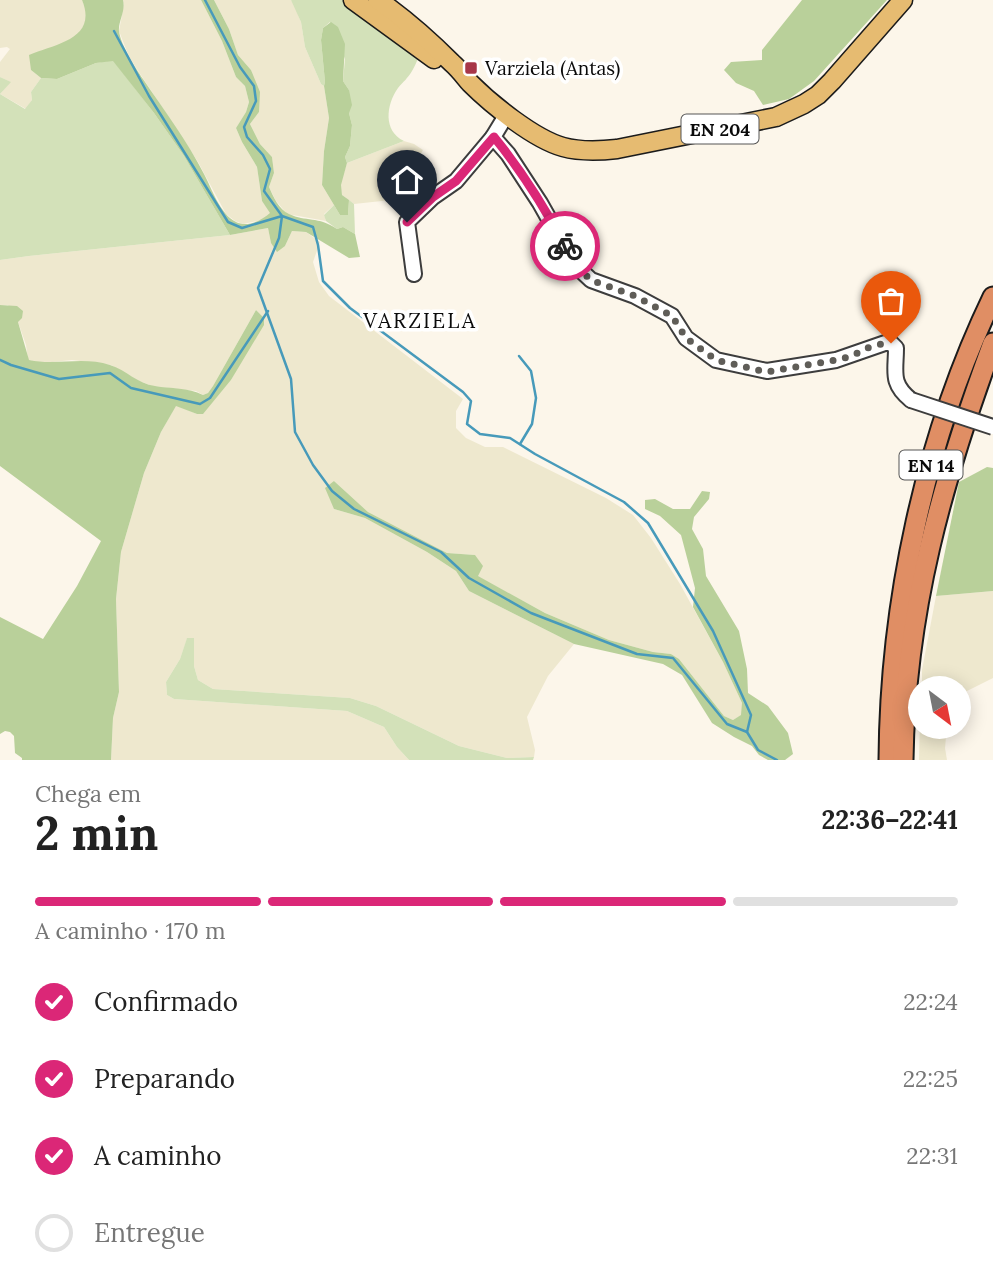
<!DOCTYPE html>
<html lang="pt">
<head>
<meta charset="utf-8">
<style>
	:root { --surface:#fff; --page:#f2f2f2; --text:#222; --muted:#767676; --line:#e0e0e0; --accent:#db2777 }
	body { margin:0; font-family:Lora,serif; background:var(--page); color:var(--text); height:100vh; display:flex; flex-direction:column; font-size:26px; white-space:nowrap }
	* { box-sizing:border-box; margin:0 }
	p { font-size:23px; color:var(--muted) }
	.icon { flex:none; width:38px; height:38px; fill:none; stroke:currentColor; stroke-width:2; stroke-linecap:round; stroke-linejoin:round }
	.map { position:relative; height:760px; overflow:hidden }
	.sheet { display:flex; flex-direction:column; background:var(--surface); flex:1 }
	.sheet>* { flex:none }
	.needle { width:46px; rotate:148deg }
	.buttons { position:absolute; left:908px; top:676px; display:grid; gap:14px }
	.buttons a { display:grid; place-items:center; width:63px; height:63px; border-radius:50%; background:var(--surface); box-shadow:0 4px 18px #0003; font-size:35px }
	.pin { position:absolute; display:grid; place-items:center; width:60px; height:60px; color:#fff; margin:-72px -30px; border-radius:50% 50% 50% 0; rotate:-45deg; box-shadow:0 0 7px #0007 }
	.pin .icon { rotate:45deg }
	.courier { position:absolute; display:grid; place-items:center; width:70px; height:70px; margin:-35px; border:5px solid #db2777; border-radius:50%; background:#fff; color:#222; box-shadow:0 2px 9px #0007 }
	.overview em { font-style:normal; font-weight:700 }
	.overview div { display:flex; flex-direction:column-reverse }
	.overview { display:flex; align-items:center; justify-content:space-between; height:119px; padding:0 35px }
	h1 { font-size:46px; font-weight:700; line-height:52px }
	.bar { display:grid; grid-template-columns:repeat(4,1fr); gap:10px 7px; align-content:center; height:84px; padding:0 35px }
	.bar i { height:9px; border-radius:5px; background:var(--line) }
	.bar .on { background:var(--accent) }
	.bar p { grid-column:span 4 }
	ol { padding:0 35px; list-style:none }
	li { display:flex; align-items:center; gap:21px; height:77px }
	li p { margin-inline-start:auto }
	li .icon { padding:7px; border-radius:50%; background:var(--accent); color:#fff; stroke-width:4 }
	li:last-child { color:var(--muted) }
	li i { width:38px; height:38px; border:4px solid var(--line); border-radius:50% }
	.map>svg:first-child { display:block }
	.farmland { fill:#eee8ce }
	.green { fill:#d3e1b9 }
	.forest { fill:#b9d09a }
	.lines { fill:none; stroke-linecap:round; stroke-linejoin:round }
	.stream { stroke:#479aba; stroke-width:2.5 }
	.minor-casing { stroke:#3d3d3d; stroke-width:18 }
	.major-casing { stroke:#1b1b1b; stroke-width:21 }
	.highway-casing { stroke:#1b1b1b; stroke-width:23 }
	.minor { stroke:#fff; stroke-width:14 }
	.major { stroke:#e6bb71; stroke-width:18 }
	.highway { stroke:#e08e64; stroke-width:19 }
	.minor-bridge-casing { stroke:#3d3d3d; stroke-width:18; stroke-linecap:butt }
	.minor-bridge { stroke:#fff; stroke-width:14 }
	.done { stroke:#5f5d58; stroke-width:7; stroke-dasharray:0 12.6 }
	.route { stroke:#db2777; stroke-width:9 }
	.poi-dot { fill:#a73649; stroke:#fff; stroke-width:2.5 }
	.labels { text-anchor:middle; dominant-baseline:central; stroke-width:7; stroke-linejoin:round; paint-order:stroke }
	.shield { fill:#fff; stroke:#545454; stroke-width:2 }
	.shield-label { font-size:18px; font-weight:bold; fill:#0a0a0a }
	.poi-label { font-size:19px; fill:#0a0a0a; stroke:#fff; text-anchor:start }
	.neighbourhood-label { font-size:21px; letter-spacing:2px; fill:#0a0a0a; stroke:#fff }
</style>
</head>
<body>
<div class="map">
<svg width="993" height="760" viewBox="0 0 993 760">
	<rect width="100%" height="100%" fill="#fcf6ea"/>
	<g class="farmland">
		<polygon points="0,0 82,0 87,11 86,22 79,34 31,70 41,78 31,92 32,100 26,109 0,94 10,82 0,77 0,62 10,49 7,47 0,48"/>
		<polygon points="123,0 201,0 222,41 236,77 245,86 249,102 246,112 236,128 242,142 257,167 262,201 271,213 262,220 243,224 235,221 226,214 198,162 129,57 119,31 124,4"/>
		<polygon points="214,0 291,0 294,4 301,22 305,47 321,84 324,86 329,118 324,151 322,185 334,205 324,214 326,221 287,214 276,201 269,187 274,173 272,157 260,144 250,124 259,112 251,70 238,55 229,29"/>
		<polygon points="404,141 414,144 423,150 405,179 400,176 395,184 391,200 354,204 342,195 340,185 347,163"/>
		<polygon points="268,228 271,243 285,246 292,231 306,232 320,242 313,262 319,282 329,296 463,399 456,411 456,428 466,438 485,447 503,447 606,498 633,515 651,538 680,584 723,662 742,703 742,715 733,720 724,716 679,659 671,654 653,652 609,640 545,613 477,576 475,555 447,553 368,512 334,481 334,509 365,518 427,552 456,571 469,591 574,644 548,676 527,717 535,750 534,757 507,758 459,746 376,706 350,698 213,689 198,680 194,666 194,639 187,639 180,659 166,682 167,695 174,699 347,711 384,727 397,747 409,760 111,760 113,718 119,692 116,599 121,552 144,473 161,432 176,405 197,414 203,413 231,380 264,318 256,310 213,386 208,393 203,395 196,391 152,386 137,380 111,365 72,360 42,363 28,360 26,345 18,322 8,305 0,305 0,260 29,256 230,235"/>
		<polygon points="993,591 993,678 963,693 959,699 959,688 922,688 922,670 936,596"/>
		<polygon points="920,718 920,726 947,726 945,748 947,760 919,760"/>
	</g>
	<g class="green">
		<path d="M291 0H347L419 56C417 61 415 66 412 71 408 78 403 82 398 88 386 105 383 131 404 141L347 163 345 157 350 146 352 125 349 113V90L343 81 345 59 330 22 323 28 321 40 325 82 324 86 321 84 305 47 301 22Z"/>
		<polygon points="113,60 154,113 184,156 230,235 29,256 0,260 0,77 11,82 0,94 25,109 32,100 31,92 41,78 57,79 96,63"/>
		<polygon points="349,200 354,204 355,234 343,227 337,229 326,221 324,215 334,205 340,215 348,215"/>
		<polygon points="187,638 194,638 194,666 198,680 213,689 350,698 376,706 459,746 507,758 534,757 533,760 409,760 397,747 384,727 347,711 174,699 167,695 166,682 180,659"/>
	</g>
	<g class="forest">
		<path d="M82 0H123C126 11 118 21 119 31 121 46 135 67 143 79 164 110 187 141 204 174 212 189 220 214 236 222 248 228 262 220 270 213L262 201 257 167 242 142 236 128 246 112 249 102 245 86 236 77 222 41 201 0H214L229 29 238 55 251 70 260 92 259 112 250 124 260 144 272 157 274 173 269 187C273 196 279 210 289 214 306 222 318 216 337 229L343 227 355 234 360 257 349 258 306 232 292 231 285 246 277 252 271 243 268 228 230 235 184 156 154 113 113 61 96 63 57 79 41 78 31 70 29 55C56 44 98 39 82 0Z"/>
		<polygon points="802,0 887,0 814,81 789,99 763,105 754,91 736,83 724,70 731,62 762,60 762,50"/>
		<polygon points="331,22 338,27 345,44 343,81 349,90 352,105 349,113 352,125 350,146 345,157 347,163 341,185 342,195 349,200 348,215 340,215 322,185 324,151 329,118 324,86 325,82 321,40 323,28"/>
		<path d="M0 305 17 306 23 311 22 318 18 322 29 360C55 366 83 356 110 365 126 370 138 384 155 386 171 389 188 387 203 395L208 393 213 386 256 310 264 318V325L231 380 203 414H197L176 406 161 432 144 473 121 552 116 599 119 692 113 718 111 760H22V758L15 753 14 736 10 732 5 731 0 734V617L43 639 77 586 101 541 0 466Z"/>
		<polygon points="987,467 993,468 993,591 936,596 959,482"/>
		<polygon points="334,481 368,512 447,553 475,555 483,566 478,576 545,613 609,640 653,652 671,654 679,659 724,716 733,720 741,715 742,703 723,662 693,607 695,588 681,535 660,516 645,509 645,500 655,499 673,509 690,509 702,491 710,492 709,499 694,517 692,529 703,549 706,576 739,631 747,669 748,693 768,706 788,733 793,754 785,760 768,760 759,755 752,746 734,737 712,723 682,675 663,664 574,644 469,591 456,571 427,552 365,518 334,509 325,488"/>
	</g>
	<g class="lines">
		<g class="stream">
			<polyline points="205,0 240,67 254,86 256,101 244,127 247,137 263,155 270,169 264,191 282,216 313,227 318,245 323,281 350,308 463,392 471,401 467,424 480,434 510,438 535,454 624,502 648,523 713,631 751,715 747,732 758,750 777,760"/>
			<polyline points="114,31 149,96 228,222 242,228 282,216 279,238 258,288 291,379 295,432 313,465 332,491 354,509 441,552 469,578 531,613 637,654 673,658 727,724 747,732"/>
			<polyline points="519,356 531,371 536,398 532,424 520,444"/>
			<polyline points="0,360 11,365 59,379 110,373 131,388 200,404 210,398 268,311"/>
		</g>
		<defs>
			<g id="minor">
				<path d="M507 114 493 137 508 154 540 203 575 265 591 280 635 296 672 316 686 338 716 360 767 371 836 360 885 343H891L896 348C896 372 890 383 911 400"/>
				<polyline points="414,274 407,222 433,197 456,181 493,137"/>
			</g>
			<g id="major">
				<polyline points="353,0 434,59"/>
				<path d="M378 0C404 18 429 40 452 63 459 69 464 76 470 83 491 104 534 139 563 147 581 152 599 151 617 149L776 117 804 104 818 95 832 81 903 0"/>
			</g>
			<g id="highway">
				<path d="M889 760C890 604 925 438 993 297"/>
				<path d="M903 760C905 612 942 481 993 343"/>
			</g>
		</defs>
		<use href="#minor" class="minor-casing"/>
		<use href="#major" class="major-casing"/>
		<use href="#highway" class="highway-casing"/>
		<use href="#minor" class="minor"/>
		<use href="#major" class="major"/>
		<use href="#highway" class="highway"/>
		<defs>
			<polyline id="minor-bridge" points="911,400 993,427"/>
		</defs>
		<use href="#minor-bridge" class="minor-bridge-casing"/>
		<use href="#minor-bridge" class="minor-bridge"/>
	</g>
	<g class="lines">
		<polyline class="done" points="565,246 575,265 591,280 635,296 672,316 686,338 716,360 766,372 836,360 852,356 867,348 885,343 891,343"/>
		<path class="route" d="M407 222 433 197 456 181 494 137C521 170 545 208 565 246"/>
	</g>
	<rect class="poi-dot" x="464" y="61" width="14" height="14" rx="3.5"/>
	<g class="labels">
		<g class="shield">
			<rect x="681.5" y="114.5" width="77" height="29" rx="5"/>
			<rect x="899.5" y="450.5" width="63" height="29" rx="5"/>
		</g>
		<g class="shield-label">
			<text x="720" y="129">EN 204</text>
			<text x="931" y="465">EN 14</text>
		</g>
		<g class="poi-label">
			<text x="485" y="68">Varziela (Antas)</text>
		</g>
		<g class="neighbourhood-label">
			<text x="420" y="320">VARZIELA</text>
		</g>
	</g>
</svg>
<div class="buttons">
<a><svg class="needle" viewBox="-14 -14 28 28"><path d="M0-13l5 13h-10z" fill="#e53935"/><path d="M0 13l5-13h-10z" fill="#767676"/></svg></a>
</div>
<div class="pin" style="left:891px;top:343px;background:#ea580c"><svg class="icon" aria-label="bag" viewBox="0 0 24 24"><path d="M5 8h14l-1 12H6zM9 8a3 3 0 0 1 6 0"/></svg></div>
<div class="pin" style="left:407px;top:222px;background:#1f2937"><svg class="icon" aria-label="home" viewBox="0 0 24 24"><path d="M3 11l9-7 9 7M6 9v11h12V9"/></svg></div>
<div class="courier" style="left:565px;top:246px"><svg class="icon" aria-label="bike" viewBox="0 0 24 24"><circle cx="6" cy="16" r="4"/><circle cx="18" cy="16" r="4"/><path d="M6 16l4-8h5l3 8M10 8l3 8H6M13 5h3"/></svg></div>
</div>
<section class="sheet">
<div class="overview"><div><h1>2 min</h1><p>Chega em</p></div><em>22:36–22:41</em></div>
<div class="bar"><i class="on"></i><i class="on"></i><i class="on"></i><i></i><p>A caminho · 170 m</p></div>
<ol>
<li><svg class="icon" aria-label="check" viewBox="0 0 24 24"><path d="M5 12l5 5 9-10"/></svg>Confirmado<p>22:24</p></li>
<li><svg class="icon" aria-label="check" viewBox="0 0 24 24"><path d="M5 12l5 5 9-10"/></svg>Preparando<p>22:25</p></li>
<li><svg class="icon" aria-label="check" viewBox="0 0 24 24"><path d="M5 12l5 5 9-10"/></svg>A caminho<p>22:31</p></li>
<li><i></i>Entregue</li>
</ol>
</section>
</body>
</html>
